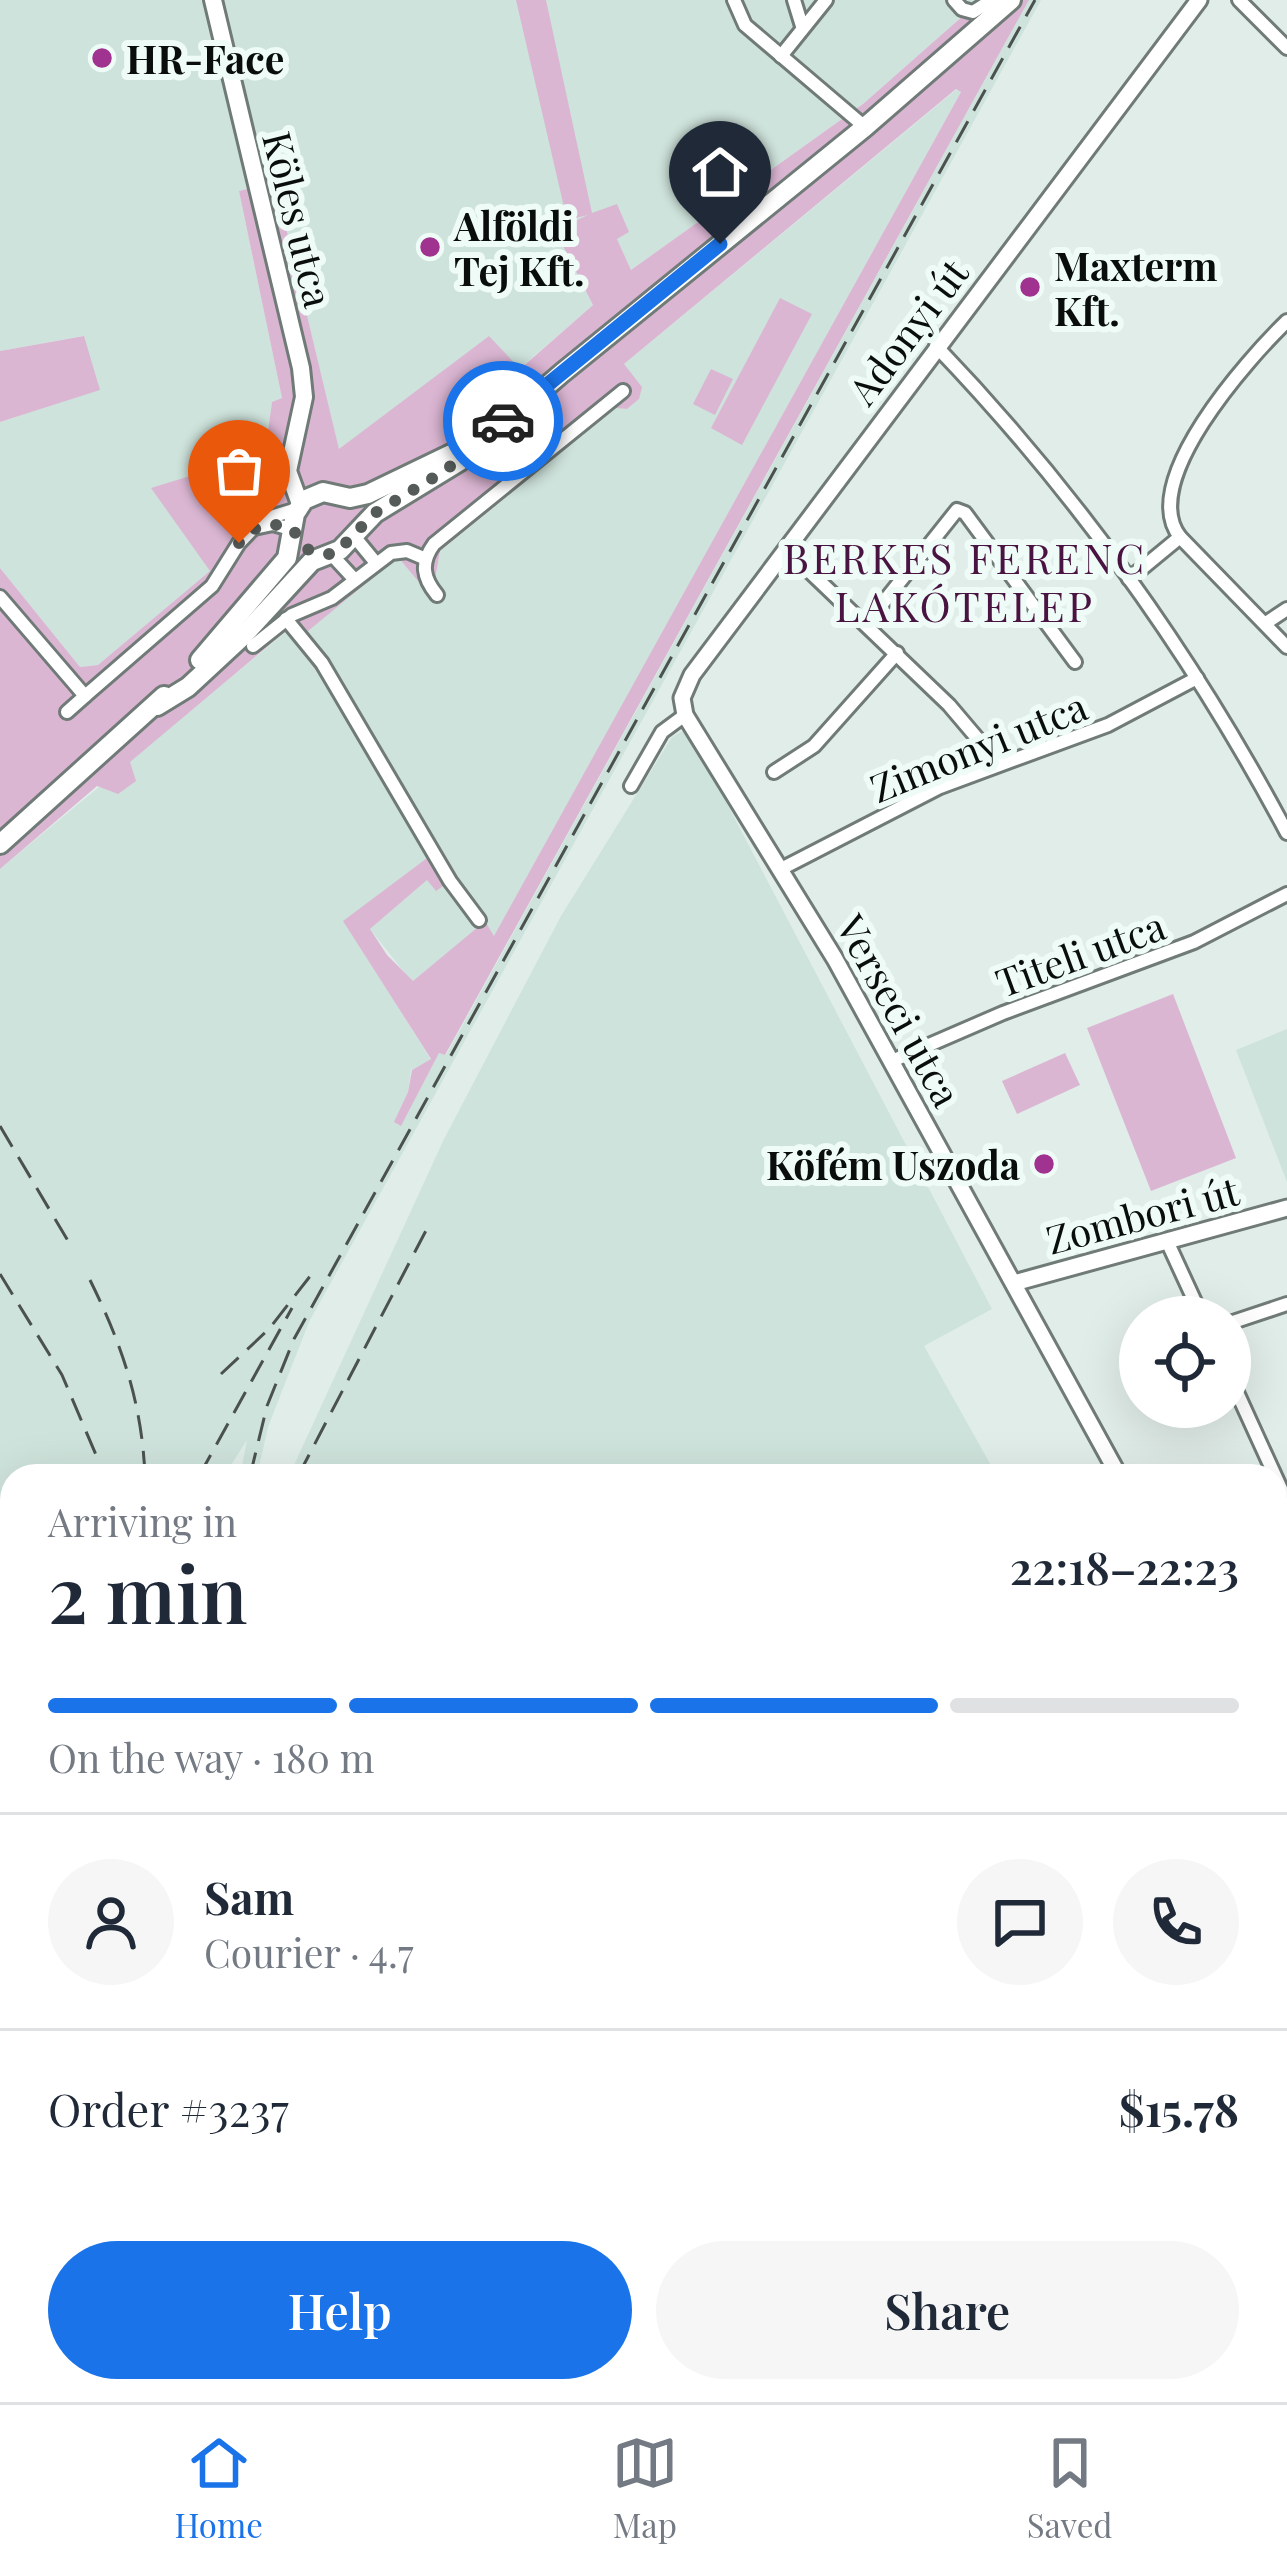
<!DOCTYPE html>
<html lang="en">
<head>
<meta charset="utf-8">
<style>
	:root { --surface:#fff; --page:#f6f6f7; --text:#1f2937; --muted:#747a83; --line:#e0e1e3; --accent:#1a73e8 }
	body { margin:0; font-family:"Playfair Display",serif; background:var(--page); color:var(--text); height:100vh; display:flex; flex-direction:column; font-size:45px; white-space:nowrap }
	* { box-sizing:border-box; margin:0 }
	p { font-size:39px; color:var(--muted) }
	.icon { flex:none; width:66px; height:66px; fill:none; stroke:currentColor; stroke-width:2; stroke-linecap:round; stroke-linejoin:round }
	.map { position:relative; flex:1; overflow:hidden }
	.details { position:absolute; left:0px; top:1464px; width:1287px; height:939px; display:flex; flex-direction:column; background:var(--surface); border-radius:36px 36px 0 0; box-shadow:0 12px 48px #0002 }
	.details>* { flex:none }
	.tools { position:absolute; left:1119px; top:1296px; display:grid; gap:24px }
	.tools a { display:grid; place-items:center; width:132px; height:132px; border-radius:50%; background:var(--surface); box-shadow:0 12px 48px #0002; font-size:60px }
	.pin { position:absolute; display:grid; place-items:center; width:102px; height:102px; color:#fff; margin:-123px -51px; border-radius:50% 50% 50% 0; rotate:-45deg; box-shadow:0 0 12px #0007 }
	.pin .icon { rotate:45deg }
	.courier { position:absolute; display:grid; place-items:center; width:120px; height:120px; margin:-60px; border:9px solid #1a73e8; border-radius:50%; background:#fff; color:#222; box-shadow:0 3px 15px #0007 }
	.overview em { font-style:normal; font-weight:600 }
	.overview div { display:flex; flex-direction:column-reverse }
	.overview { display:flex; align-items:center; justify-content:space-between; height:204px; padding:0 48px }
	h1 { font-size:78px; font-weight:600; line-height:90px }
	.bar { display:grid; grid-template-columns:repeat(4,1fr); gap:18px 12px; align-content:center; height:144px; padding:0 48px }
	.bar i { height:15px; border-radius:9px; background:var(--line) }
	.bar .current { background:var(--accent) }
	.bar p { grid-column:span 4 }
	.line { display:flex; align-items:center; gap:30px; padding:0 48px; border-top:3px solid var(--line) }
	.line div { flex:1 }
	.round { display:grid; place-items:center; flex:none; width:126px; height:126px; border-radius:63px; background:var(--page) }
	.cta { display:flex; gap:24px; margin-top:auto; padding:24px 48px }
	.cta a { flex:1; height:138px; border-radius:72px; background:var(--accent); color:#fff; font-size:48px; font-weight:600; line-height:138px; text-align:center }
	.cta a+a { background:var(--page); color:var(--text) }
	.tabs { display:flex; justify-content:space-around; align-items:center; height:168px; border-top:3px solid var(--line); background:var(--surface); font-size:33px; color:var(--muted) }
	.tabs a { display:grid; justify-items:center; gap:6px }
	.tabs .current { color:var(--accent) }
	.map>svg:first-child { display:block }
	.built { fill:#cee3db }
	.green { fill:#dbb6d3; fill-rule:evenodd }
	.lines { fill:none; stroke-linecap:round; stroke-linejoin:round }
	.stream { stroke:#b37da8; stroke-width:3 }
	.minor-casing { stroke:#707b77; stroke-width:18 }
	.tertiary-casing { stroke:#707b77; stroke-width:21 }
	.secondary-casing { stroke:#707b77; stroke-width:22 }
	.primary-casing { stroke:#707b77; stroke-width:24 }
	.minor { stroke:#fff; stroke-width:12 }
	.tertiary { stroke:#fff; stroke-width:15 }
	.secondary { stroke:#fff; stroke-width:16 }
	.primary { stroke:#fff; stroke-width:18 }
	.rail { stroke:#4a514f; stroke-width:3; stroke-dasharray:24 12; stroke-linecap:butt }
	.done { stroke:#555b59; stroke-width:12; stroke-dasharray:0 21.6 }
	.route { stroke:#1a73e8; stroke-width:15 }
	.poi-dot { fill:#a03290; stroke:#eefbf6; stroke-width:4.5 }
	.labels { text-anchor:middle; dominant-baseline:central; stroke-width:12; stroke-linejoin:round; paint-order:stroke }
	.poi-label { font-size:39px; font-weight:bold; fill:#090d0c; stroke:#eefbf6; text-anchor:start }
	.street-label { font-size:39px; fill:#090d0c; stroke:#eefbf6 }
	.neighbourhood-label { font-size:42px; letter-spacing:3px; fill:#491441; stroke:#eefbf6 }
</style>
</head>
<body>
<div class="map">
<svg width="1287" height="2402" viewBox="0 0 1287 2402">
	<rect width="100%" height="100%" fill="#e1ede9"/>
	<g class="built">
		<polygon points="0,0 981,0 863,104 631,270 617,239 556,230 593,305 519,369 488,337 339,450 275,183 239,191 282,398 272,402 265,453 211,571 98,665 80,667 0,568 0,422 99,390 83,336 0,351"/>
		<polygon points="1029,0 1041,0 309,1322 268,1427 257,1476 240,1476 247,1440 224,1476 12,1476 12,1838 0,1849 0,869 287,631 318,673 427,858 344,921 431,1060 411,1070 408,1092 395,1122 401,1125 439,1053 446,1055"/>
		<polygon points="957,89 961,92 494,937 307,631 398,556 432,598 440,551 616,408 627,409 639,399 623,365"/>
		<polygon points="684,730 691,735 992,1309 924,1346 997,1476 289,1476 444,1139 561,916 672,737"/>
		<polygon points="428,879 442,885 478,928 412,982 370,929"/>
		<polygon points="1287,1029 1287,1182 1236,1050"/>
		<polygon points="12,1967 12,2391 1118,2391 1097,2402 0,2402 0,1978"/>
	</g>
	<g class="green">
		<path d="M516 0H546L592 213 617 204 629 232 617 239 631 270 863 104 981 0H1029L445 1055 439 1053 401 1126 394 1122 408 1092 412 1070 431 1059 343 921 427 858 318 673 286 631 130 762 136 781 118 794 97 786 0 869V568L80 667 98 665 210 571 151 488 265 453 272 402 282 398 239 191 275 182 339 449 489 336 520 369 593 305 555 230 588 215 567 220ZM956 89 961 92 494 936 308 631 398 557 433 599 444 590 435 580 440 551 615 408 627 409 639 399 642 387 624 364ZM427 880 436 891 443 886 478 927 413 981 387 955 370 929Z"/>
		<polygon points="780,298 812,314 742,445 711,428"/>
		<polygon points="84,336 100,390 0,422 0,351"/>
		<polygon points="711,369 733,379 715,415 693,404"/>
		<polygon points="1173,994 1236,1158 1151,1191 1087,1028"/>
		<polygon points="1065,1053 1080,1085 1017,1114 1002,1081"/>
		<polygon points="12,1838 12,1967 0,1978 0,1849"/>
	</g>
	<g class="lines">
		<g class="stream">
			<polyline points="1275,1969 1287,1919"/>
			<polyline points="1071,2402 1093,2391"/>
		</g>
		<defs>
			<g id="minor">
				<polyline points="734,0 745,25 865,127"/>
				<polyline points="794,0 802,26"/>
				<polyline points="954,0 962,9 973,12 992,0"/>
				<polyline points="1239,0 1287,48"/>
				<polyline points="781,56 826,0"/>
				<path d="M1287 321C1248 359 1137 482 1180 537L1287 647"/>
				<path d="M936 346C1075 491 1193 656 1287 833"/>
				<polyline points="254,528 273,524 294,530"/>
				<polyline points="353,535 376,563"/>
				<polyline points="786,549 949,705 999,764"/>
				<polyline points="331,554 355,580"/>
				<polyline points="1129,579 1180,537"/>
				<path d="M437 595C423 578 420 563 434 544L623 391"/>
				<polyline points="0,597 85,696 212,586 239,543 261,520 297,509"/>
				<polyline points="286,619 322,663 450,881 479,920"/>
				<polyline points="867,623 957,510 965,513 1075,662"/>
				<polyline points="1266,623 1287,609"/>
				<polyline points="253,646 292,615 332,598 391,553 407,551 426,559"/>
				<polyline points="67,712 85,696"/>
				<polyline points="774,772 814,746 897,653"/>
				<polyline points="631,786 662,732 685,715"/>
				<polyline points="781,869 940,787 1108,725 1197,678"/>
				<polyline points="892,1061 1003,1013 1194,942 1287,894"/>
				<polyline points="1167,1241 1202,1317"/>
				<polyline points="1230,1323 1287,1304"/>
				<polyline points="1230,1377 1287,1502"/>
				<polyline points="1287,1550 1277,1555 1287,1578"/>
			</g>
			<g id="tertiary">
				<polyline points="1014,1283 1287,1208"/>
				<polyline points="1119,1476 835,959 685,715 682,698 692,675 1199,0"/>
				<polyline points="1275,1774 1287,1768"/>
			</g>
			<polyline id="secondary" points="213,0 301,368 304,397 288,471 300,504"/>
			<g id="primary">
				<polyline points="200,660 287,558 295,514 304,500 323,492 350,498 368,494 451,454"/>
				<polyline points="157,706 188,687 242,637 312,561 340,550 375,513 460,461 562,373 865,127 1011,0"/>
				<polyline points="0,844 164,696"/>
			</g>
		</defs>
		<use href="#minor" class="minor-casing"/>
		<use href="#tertiary" class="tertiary-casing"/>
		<use href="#secondary" class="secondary-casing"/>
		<use href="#primary" class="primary-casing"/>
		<use href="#minor" class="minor"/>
		<use href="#tertiary" class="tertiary"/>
		<use href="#secondary" class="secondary"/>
		<use href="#primary" class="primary"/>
		<g class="rail">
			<polyline points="0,1126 71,1246"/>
			<polyline points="0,1274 62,1375 105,1476"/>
			<path d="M90 1280C122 1345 142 1403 145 1476"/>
			<polyline points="221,1374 269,1329 311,1275"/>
			<polyline points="199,1476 292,1308"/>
			<polyline points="250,1476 267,1406 294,1339 1035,0"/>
			<polyline points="298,1476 431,1221"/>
			<polyline points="0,1829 12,1816"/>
			<polyline points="0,2005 12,1982"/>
			<polyline points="0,2052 12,2030"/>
			<polyline points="0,2176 12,2168"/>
			<polyline points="0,2252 12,2246"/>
			<polyline points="971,2402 996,2391"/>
		</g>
	</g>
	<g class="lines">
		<path class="done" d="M239 543C254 524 272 520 294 530 301 550 316 557 336 553L375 513 446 470 503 421"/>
		<polyline class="route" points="503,421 720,244"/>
	</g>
	<g class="poi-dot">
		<circle cx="102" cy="58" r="12"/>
		<circle cx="430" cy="247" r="12"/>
		<circle cx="1030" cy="287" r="12"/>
		<circle cx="1044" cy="1164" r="12"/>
	</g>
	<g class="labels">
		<g class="poi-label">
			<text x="126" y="58">HR-Face</text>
			<text x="454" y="225">Alföldi<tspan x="454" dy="45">Tej Kft.</tspan></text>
			<text x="1054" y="265">Maxterm<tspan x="1054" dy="45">Kft.</tspan></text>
			<text x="1020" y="1164" text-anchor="end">Köfém Uszoda</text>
		</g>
		<g class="street-label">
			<text transform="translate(299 219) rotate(76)">Köles utca</text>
			<text transform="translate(907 331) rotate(-53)">Adonyi út</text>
			<text transform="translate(978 746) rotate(-22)">Zimonyi utca</text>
			<text transform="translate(1080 953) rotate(-20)">Titeli utca</text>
			<text transform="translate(900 1010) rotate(61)">Verseci utca</text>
			<text transform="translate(1142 1214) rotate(-15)">Zombori út</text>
		</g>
		<g class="neighbourhood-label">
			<text x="965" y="557">BERKES FERENC<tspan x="965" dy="48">LAKÓTELEP</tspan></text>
		</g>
	</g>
</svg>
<div class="tools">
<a><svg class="icon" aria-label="locate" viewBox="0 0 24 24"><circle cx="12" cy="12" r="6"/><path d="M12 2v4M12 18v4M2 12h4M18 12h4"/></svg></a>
</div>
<div class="pin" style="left:239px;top:543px;background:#ea580c"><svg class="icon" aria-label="bag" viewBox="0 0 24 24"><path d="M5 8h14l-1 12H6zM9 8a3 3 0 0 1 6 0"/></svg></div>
<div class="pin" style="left:720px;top:244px;background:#1f2937"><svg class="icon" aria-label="home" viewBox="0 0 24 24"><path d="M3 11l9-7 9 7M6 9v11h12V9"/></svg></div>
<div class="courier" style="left:503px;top:421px"><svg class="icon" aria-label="car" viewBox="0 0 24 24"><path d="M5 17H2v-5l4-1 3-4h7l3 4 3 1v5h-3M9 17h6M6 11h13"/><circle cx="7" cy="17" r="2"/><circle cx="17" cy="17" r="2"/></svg></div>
<section class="details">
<div class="overview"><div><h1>2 min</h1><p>Arriving in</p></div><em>22:18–22:23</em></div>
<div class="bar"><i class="current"></i><i class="current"></i><i class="current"></i><i></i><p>On the way · 180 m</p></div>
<div class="line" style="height:216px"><a class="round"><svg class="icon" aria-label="person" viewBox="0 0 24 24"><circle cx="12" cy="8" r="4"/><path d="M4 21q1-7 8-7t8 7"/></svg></a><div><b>Sam</b><p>Courier · 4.7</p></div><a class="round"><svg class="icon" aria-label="chat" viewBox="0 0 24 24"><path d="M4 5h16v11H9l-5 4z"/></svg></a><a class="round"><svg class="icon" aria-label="phone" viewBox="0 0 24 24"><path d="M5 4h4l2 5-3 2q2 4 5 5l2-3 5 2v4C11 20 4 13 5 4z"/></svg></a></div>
<div class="line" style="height:156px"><div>Order #3237</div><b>$15.78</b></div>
<div class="cta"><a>Help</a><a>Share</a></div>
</section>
</div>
<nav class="tabs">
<a class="current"><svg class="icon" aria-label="home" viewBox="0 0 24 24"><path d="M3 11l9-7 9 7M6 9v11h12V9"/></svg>Home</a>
<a><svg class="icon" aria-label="map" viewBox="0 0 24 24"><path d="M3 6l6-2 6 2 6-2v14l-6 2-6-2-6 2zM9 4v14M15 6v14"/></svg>Map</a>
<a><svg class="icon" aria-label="saved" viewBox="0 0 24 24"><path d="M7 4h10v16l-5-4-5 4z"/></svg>Saved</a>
</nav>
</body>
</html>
